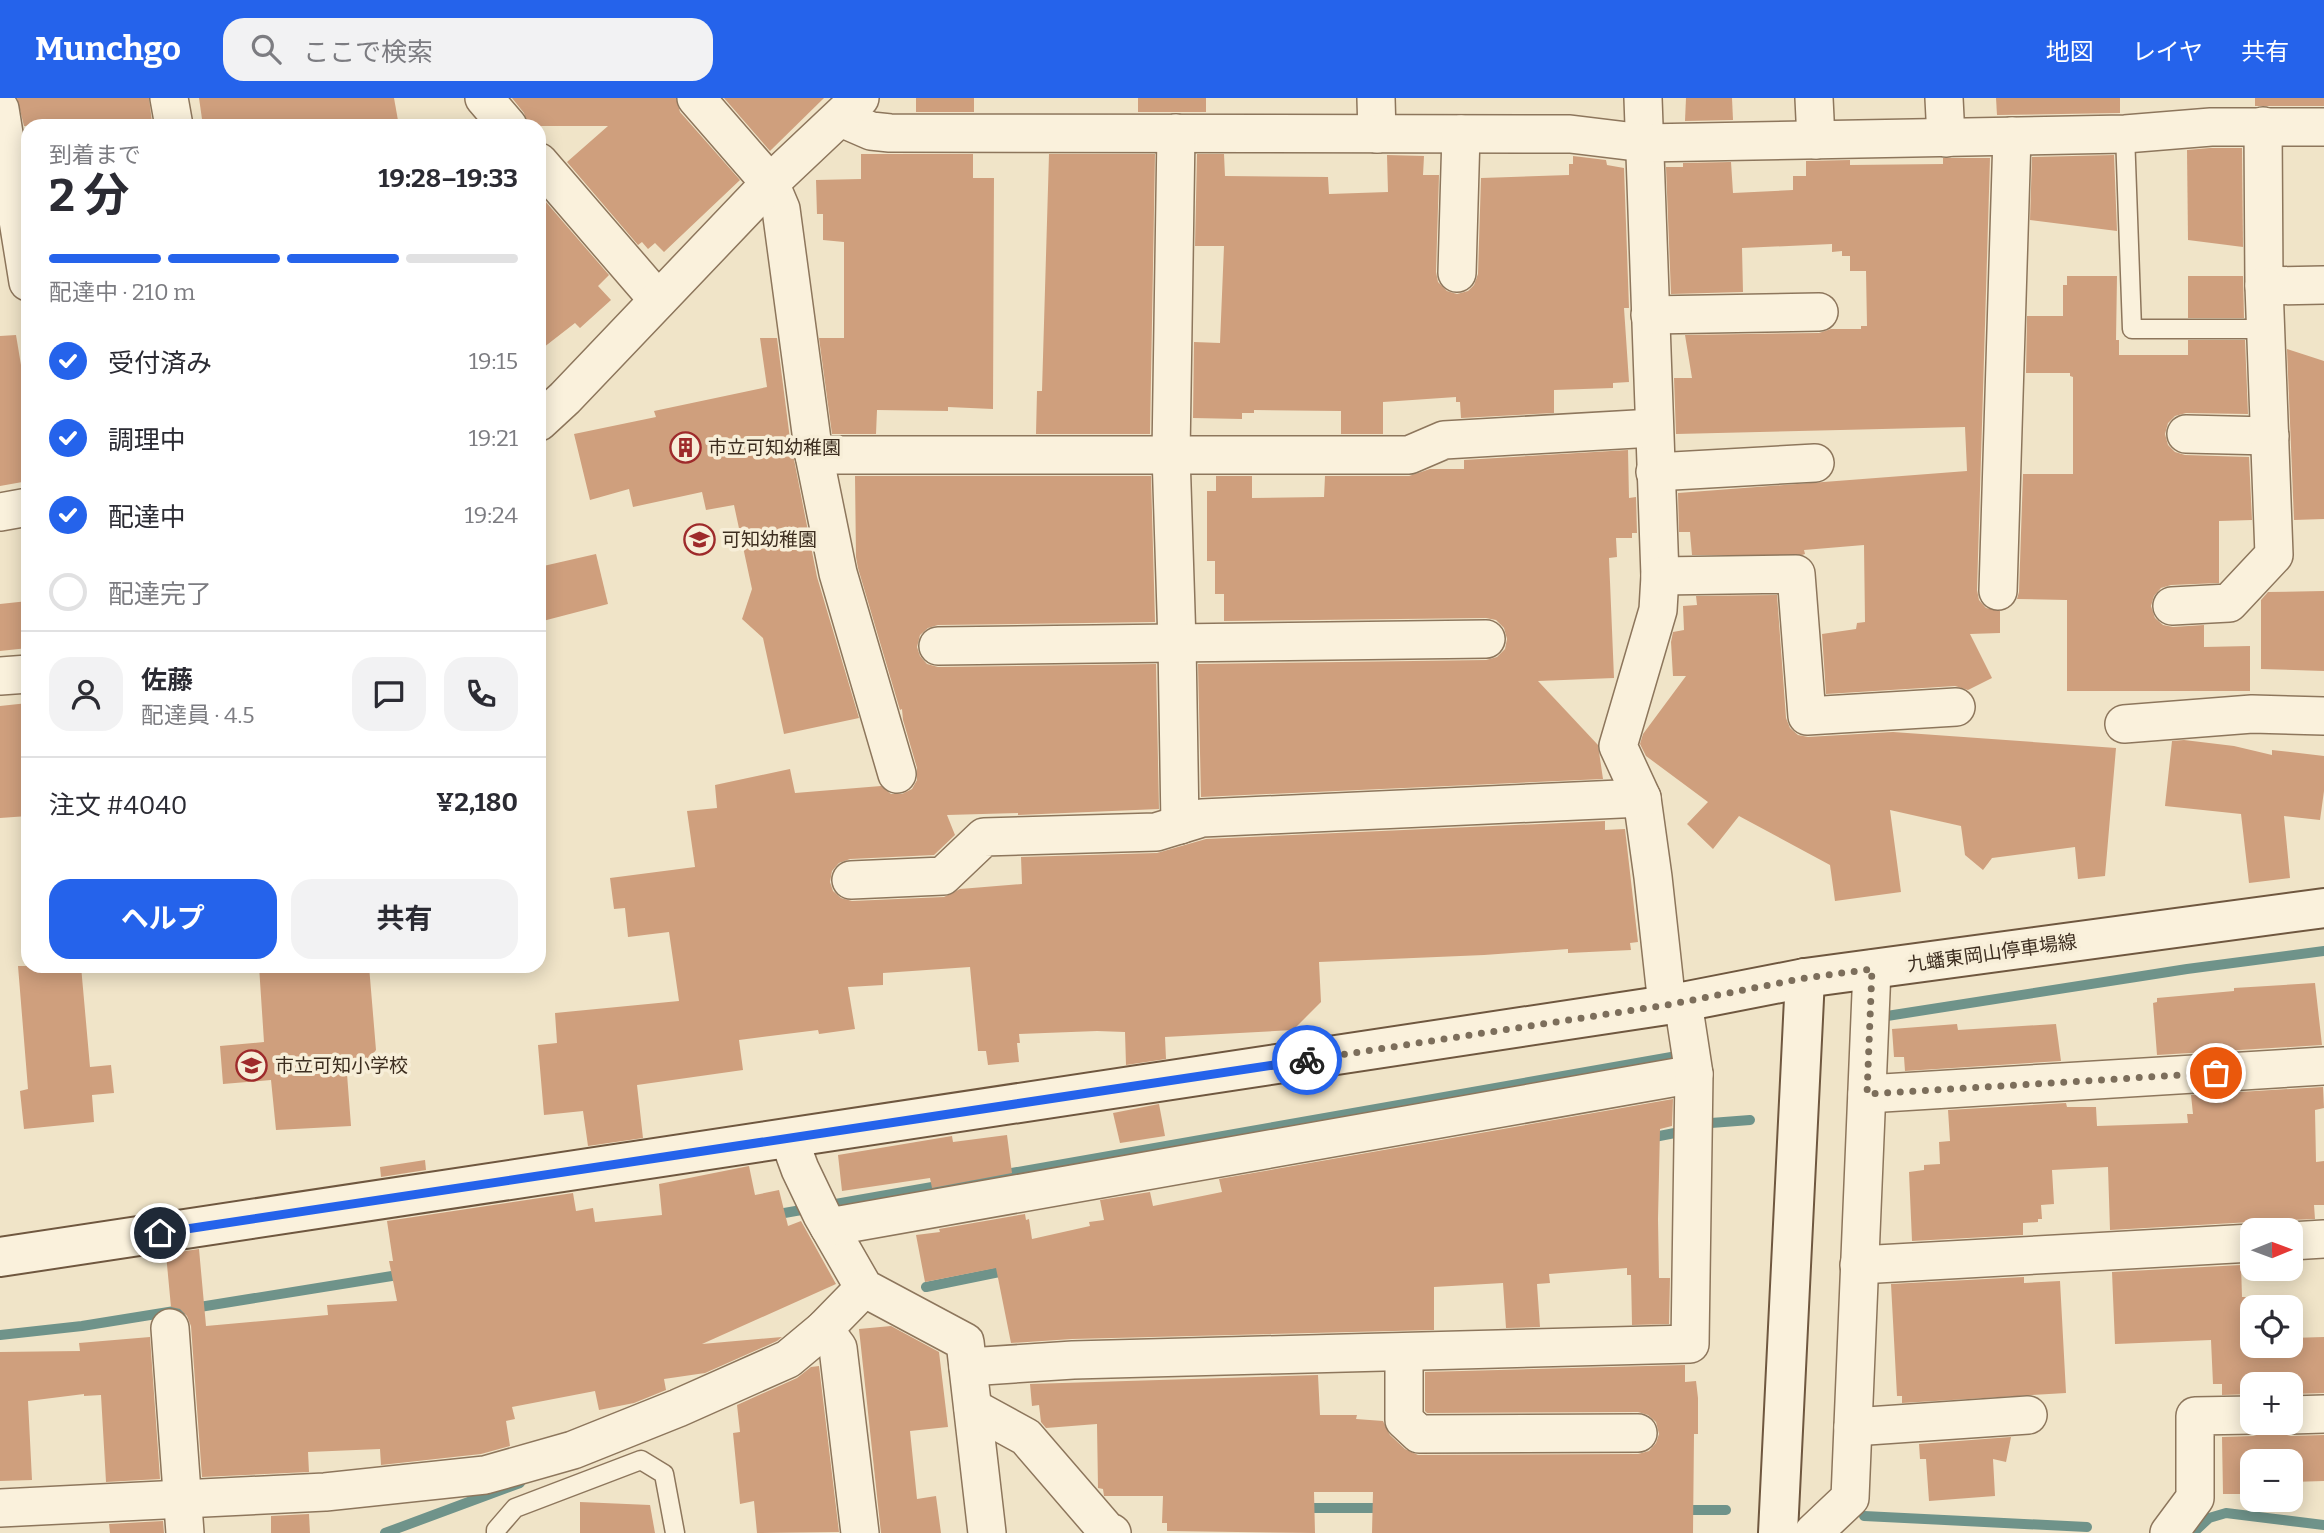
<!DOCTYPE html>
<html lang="ja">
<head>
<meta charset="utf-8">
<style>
	:root { --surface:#fff; --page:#f2f2f3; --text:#2b2b33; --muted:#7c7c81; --line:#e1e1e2; --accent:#2563eb }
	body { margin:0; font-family:Bitter,"Noto Sans JP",serif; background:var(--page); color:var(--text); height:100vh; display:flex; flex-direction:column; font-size:26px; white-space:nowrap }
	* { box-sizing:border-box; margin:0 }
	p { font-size:23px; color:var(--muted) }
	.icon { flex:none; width:38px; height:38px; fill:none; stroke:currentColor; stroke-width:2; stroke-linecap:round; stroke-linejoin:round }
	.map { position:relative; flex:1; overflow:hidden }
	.panel { position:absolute; left:21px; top:21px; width:525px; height:854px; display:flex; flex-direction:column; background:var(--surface); border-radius:21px; box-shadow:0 4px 18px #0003 }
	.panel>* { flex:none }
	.needle { width:46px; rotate:89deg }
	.buttons { position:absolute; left:2240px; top:1120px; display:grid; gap:14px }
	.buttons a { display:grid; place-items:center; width:63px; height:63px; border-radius:14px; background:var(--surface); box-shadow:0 4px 18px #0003; font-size:35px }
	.pin { position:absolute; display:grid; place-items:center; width:60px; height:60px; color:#fff; margin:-30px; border:4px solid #fff; border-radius:50%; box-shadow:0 2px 7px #0007 }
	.courier { position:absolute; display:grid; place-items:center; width:70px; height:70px; margin:-35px; border:5px solid #2563eb; border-radius:50%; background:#fff; color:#222; box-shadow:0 2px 9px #0007 }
	.head em { font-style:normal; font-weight:700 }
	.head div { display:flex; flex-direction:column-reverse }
	.head { display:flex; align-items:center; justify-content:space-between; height:119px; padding:0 28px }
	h1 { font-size:46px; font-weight:700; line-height:52px }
	.bar { display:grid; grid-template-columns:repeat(4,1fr); gap:10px 7px; align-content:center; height:84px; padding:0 28px }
	.bar i { height:9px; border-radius:5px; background:var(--line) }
	.bar .current { background:var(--accent) }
	.bar p { grid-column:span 4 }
	.line { display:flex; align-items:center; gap:18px; padding:0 28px; border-top:2px solid var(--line) }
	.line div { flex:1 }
	.round { display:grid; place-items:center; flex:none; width:74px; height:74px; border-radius:21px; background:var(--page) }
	ol { padding:0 28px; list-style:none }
	li { display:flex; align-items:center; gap:21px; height:77px }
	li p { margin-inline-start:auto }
	li .icon { padding:7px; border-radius:50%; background:var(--accent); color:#fff; stroke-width:4 }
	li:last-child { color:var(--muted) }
	li i { width:38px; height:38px; border:4px solid var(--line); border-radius:50% }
	.action { display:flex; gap:14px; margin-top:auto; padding:14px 28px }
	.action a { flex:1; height:80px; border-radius:21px; background:var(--accent); color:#fff; font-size:28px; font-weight:700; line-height:80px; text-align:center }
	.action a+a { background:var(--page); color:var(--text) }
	header { display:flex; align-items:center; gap:42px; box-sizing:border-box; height:98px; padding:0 35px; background:var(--accent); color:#fff }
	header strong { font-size:33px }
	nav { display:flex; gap:38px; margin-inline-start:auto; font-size:24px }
	.search { width:490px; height:63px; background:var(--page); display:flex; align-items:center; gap:18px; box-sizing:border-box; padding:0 24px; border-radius:21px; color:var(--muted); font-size:26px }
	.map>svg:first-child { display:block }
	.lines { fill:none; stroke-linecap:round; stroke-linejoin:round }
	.stream { stroke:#6f938a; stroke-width:10 }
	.building { fill:#cf9f7d }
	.lane-casing { stroke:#8d765c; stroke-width:21 }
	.street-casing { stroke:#8d765c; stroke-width:40 }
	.secondary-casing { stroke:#6f573f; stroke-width:42 }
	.lane { stroke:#faf1dc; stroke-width:18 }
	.street { stroke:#faf1dc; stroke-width:37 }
	.secondary { stroke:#faf1dc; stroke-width:38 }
	.done { stroke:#7c6e5b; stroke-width:7; stroke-dasharray:0 12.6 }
	.route { stroke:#2563eb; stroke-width:9 }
	.labels { text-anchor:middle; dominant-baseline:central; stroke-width:7; stroke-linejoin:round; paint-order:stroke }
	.poi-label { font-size:19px; fill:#3d2e20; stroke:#f7eed8; text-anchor:start }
	.street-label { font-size:19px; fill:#3d2e20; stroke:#f7eed8 }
</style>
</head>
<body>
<header>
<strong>Munchgo</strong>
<div class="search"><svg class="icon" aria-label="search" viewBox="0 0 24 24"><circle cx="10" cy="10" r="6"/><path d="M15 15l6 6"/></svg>ここで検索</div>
<nav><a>地図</a><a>レイヤ</a><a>共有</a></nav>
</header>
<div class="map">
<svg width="2324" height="1435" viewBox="0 0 2324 1435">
	<rect width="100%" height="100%" fill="#f0e4c8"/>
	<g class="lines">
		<g class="stream">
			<polyline points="1887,918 2187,871 2324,853"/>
			<polyline points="1711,1025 1750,1022"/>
			<polyline points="1649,1040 1680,1034"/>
			<polyline points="773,1117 1677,958"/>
			<polyline points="926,1189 1009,1172"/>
			<polyline points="0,1237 82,1228 404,1176"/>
			<polyline points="1301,1410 1387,1410"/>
			<polyline points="1679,1412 1726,1412"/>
			<polyline points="1864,1418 2087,1429"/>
			<polyline points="385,1435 520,1385"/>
			<polyline points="2193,1435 2209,1420 2226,1415 2324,1427"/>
		</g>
	</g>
	<g class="building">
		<polygon points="17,0 149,0 152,24 127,28 24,28"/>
		<polygon points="199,0 394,0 399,28 203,28"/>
		<polygon points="512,0 676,0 680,14 740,82 664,154 655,145 648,151 642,144 638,147 567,64 608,28 528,28 524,15"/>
		<polygon points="724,0 824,0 770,53"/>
		<rect x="916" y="0" width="58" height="14"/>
		<rect x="1138" y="0" width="68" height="14"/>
		<polygon points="1686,0 1732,0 1733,22 1685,23"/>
		<polygon points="1996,0 2120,0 2120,15 1997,17"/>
		<rect x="2255" y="0" width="69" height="8"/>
		<polygon points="2210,50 2242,50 2243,149 2188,142 2187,52"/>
		<polygon points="861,56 973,56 973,80 994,80 993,311 948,309 948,313 877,312 876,336 832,336 819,240 844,240 844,144 823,142 823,116 817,116 816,82 861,81"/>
		<polygon points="1049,56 1155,56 1150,336 1036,336 1037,293 1042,293"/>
		<polygon points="1197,56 1224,56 1225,78 1328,79 1329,96 1388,94 1387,57 1424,58 1423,77 1439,77 1436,174 1438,184 1447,193 1457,196 1468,193 1474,187 1478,176 1481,80 1569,77 1569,66 1573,66 1573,58 1606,62 1607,67 1624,70 1629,210 1624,210 1629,284 1613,285 1613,290 1554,292 1554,315 1461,320 1460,304 1456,304 1456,299 1383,304 1383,336 1341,336 1341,313 1254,312 1254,315 1242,315 1242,321 1193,320 1194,244 1220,245 1224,148 1195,148"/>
		<polygon points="2114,57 2117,133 2030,122 2032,59"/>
		<polygon points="1943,60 1990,60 1977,492 1979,502 1986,510 2000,513 2000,535 1970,536 1992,580 1968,592 1955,588 1826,596 1822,536 1856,531 1857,525 1865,524 1864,447 1804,452 1805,456 1802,457 1692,457 1690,434 1679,434 1678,395 1967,373 1965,329 1676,336 1674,280 1692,280 1685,237 1819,235 1831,231 1861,231 1861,228 1867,228 1866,173 1850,173 1850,158 1842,158 1842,153 1832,154 1832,146 1742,150 1743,194 1671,196 1666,69 1683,69 1683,65 1731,64 1733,95 1793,92 1793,78 1806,78 1806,63 1850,62 1850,67 1943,66"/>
		<polygon points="539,96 609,177 598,188 611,202 580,230 575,225 539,253"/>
		<polygon points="2067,178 2117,178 2116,242 2119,242 2119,257 2188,257 2188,242 2245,242 2248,316 2186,315 2175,318 2168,325 2165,336 2168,347 2175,354 2185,357 2249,359 2252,422 2219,423 2219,485 2171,487 2161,490 2154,498 2151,508 2155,520 2163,527 2173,529 2204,527 2204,549 2250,548 2250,593 2067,593 2067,502 2017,501 2019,494 2023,376 2073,376 2073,279 2070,278 2070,275 2026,275 2027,218 2063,218 2063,187 2067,187"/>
		<polygon points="2188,178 2243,178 2244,220 2188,220"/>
		<polygon points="16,237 28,309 28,383 0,388 0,238"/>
		<polygon points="760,240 777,240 790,341 817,479 859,620 784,636 763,540 742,521 752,491 734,407 706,412 702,394 633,409 629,391 590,402 574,336 656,319 654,313 767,289"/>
		<polygon points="2287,251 2324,263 2324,421 2294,422"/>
		<polygon points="1628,352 1629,400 1636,399 1637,435 1632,435 1632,440 1616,440 1617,459 1609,460 1614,580 1538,583 1598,647 1603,681 1201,699 1198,566 1486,562 1497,559 1505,551 1507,541 1504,530 1496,522 1486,520 1224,523 1224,496 1215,496 1215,463 1207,463 1207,393 1216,393 1216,378 1252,378 1252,400 1324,399 1325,378 1409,378 1430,371 1464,371 1464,362"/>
		<polygon points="855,378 1151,378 1155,524 938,527 928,530 920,537 917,549 920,558 927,566 938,569 1156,566 1159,711 1018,717 1018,715 947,717 955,737 934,757 850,761 839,765 832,773 830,784 833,793 841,800 852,803 944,799 960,791 1022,786 1021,759 1157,755 1206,741 1605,723 1605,732 1625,731 1638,844 1630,845 1631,852 1568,855 1568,851 1484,857 1319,864 1321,904 1293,932 1165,939 1166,961 1126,967 1125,934 1097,933 1019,936 1020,945 1017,945 1019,964 988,967 986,953 978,953 970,869 883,875 883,887 848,889 855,931 819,936 818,932 739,942 743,972 637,987 643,1040 588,1048 583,1013 544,1017 538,947 557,945 555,915 679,903 669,834 628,839 625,810 614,811 610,780 695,769 687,713 717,710 715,687 790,671 795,695 881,688 891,696 902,696 912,691 917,682 917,670 903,622 902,611 900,612 858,470 856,459"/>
		<polygon points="596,456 608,506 539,524 539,469"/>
		<polygon points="2324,493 2324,573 2261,571 2261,502 2268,494"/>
		<polygon points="1777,497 1786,620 1790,630 1798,637 1808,639 1893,634 2116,650 2105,778 2078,781 2075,749 1992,760 1983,772 1965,757 1961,728 1890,712 1901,794 1835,803 1830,767 1739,718 1713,751 1687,726 1708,704 1646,658 1640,646 1643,636 1686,578 1673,578 1671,544 1673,534 1684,532 1683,508 1697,507 1696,498"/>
		<polygon points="28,503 28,550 0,553 0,506"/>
		<polygon points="28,605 28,718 0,720 0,608"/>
		<polygon points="2184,642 2234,648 2272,657 2272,652 2324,658 2324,693 2320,722 2284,718 2290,780 2249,785 2241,716 2165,708 2172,643"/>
		<polygon points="18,868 81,868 90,969 111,967 114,995 92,997 94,1024 24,1031 20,993 28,991"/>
		<polygon points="259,868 369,868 376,952 369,961 346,963 351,1028 276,1032 271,982 223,986 220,948 264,944"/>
		<polygon points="2315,885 2322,947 2157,957 2153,905 2157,904 2157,900 2234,893 2234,890"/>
		<polygon points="1957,926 1958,932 2056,926 2061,963 1905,973 1904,959 1894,959 1892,931"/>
		<polygon points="2323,989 2324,1010 2315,1012 2316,1064 2324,1063 2324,1107 2314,1107 2315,1121 2290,1122 2276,1129 2265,1129 2251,1124 2110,1132 2108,1069 2052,1072 2054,1106 2041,1107 2042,1121 2038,1121 2038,1124 2023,1125 2023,1137 1912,1143 1909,1074 1924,1072 1924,1067 1940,1066 1939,1044 1950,1043 1948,1012 2066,1005 2067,1009 2096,1009 2097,1028 2188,1025 2187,1016 2193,1016 2191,997"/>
		<polygon points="1673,1001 1672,1028 1660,1031 1658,1121 1659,1180 1670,1180 1669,1226 1632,1227 1631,1177 1627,1177 1627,1170 1549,1176 1550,1185 1537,1186 1540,1229 1506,1230 1503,1185 1434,1189 1434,1232 1072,1241 1011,1245 996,1170 925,1184 916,1137 940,1134 939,1131 1025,1116 1026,1122 1029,1121 1032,1141 1090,1128 1089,1124 1104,1122 1100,1102 1150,1094 1153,1108 1222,1094 1219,1081"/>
		<polygon points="1159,1006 1165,1038 1120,1045 1113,1015"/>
		<polygon points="1007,1037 1012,1075 932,1090 930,1080 842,1093 838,1057 952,1038 953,1044"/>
		<polygon points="425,1062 426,1072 381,1079 380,1069"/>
		<polygon points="749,1068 755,1097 779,1092 788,1128 801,1123 836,1186 702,1246 782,1239 777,1243 705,1275 664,1281 666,1292 634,1305 599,1312 595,1293 512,1309 515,1321 506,1323 510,1348 481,1356 381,1367 380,1351 308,1354 309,1374 202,1379 191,1228 187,1218 180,1211 171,1209 166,1156 199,1151 206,1228 328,1217 327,1207 397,1203 389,1163 393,1163 387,1123 573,1095 576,1113 593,1110 595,1124 662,1117 659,1086"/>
		<polygon points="2241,1167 2242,1199 2246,1199 2246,1230 2248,1230 2249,1241 2252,1241 2252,1248 2291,1248 2291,1240 2324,1239 2324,1295 2291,1296 2291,1286 2252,1286 2252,1296 2222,1297 2222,1286 2213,1286 2211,1242 2115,1246 2112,1174"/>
		<polygon points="2024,1179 2024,1185 2060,1183 2066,1295 1902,1305 1902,1298 1897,1298 1891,1186"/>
		<polygon points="891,1228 939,1254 948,1329 910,1333 917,1401 936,1398 941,1435 881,1435 859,1231"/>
		<polygon points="150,1239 160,1381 106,1384 101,1297 84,1298 84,1296 28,1303 32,1382 0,1383 0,1254 80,1253 79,1245"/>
		<polygon points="1685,1267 1685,1284 1696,1283 1698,1300 1698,1336 1694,1336 1693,1435 1372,1435 1373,1394 1314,1394 1315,1435 1167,1433 1167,1425 1162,1425 1163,1398 1104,1398 1103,1391 1098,1390 1097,1326 1046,1330 1041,1324 1039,1307 1032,1308 1030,1286 1318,1277 1320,1317 1357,1317 1356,1321 1383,1323 1390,1337 1405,1351 1418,1357 1638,1356 1649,1353 1656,1345 1659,1336 1656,1324 1648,1317 1638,1314 1427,1315 1425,1313 1425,1274"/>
		<polygon points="819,1268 839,1434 757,1435 754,1403 740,1406 733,1335 740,1334 737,1307 797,1280 811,1269"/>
		<polygon points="2271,1325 2280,1335 2291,1338 2324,1337 2324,1383 2291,1384 2291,1363 2252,1363 2252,1396 2223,1396 2222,1339 2253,1338 2263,1335"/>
		<polygon points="2011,1339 2006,1364 1993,1361 1995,1398 1929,1403 1926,1361 1920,1361 1919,1346"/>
		<polygon points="580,1404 650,1407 655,1435 580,1435"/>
		<polygon points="309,1416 310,1435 271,1435 271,1418"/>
		<polygon points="163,1423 164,1435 110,1435 109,1426"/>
	</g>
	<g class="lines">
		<defs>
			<g id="lane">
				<polyline points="2125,36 2132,231 2266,231"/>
				<polyline points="496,1435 496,1432 515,1410 641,1362 664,1376 675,1435"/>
			</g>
			<g id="street">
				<polyline points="169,0 174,28"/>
				<polyline points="484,0 508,28"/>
				<polyline points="696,0 770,85 781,111 814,357 838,475 897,676"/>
				<polyline points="1376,0 1377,36"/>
				<polyline points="1643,0 1660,478 1658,512 1618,648 1642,700 1653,779 1667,907"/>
				<polyline points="1814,0 1816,42"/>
				<polyline points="1944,0 1946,40"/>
				<polyline points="0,11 28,184"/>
				<polyline points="841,20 871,33 890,35 1570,36 1644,45 2125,36 2211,29 2324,29"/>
				<polyline points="2263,28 2264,188 2324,187"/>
				<polyline points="1176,35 1171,356 1177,545 1180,727"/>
				<polyline points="539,64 658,202"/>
				<polyline points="1457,175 1461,36"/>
				<polyline points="1650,217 1819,214"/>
				<polyline points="539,324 565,300 770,85 860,0"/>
				<polyline points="2186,336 2270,338"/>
				<polyline points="814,357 1409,357 1444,342 1653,330"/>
				<polyline points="1655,374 1815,365"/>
				<polyline points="0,414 28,409"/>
				<polyline points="1660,478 1796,476 1807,618 1956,609"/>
				<polyline points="1998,493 2012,38"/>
				<polyline points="2172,508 2229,505 2274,457 2264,188"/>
				<polyline points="938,548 1486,541"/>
				<polyline points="0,578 28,576"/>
				<polyline points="2124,626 2252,616 2324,618"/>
				<polyline points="851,782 943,778 984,739 1156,734 1202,720 1642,700"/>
				<polyline points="1867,996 2324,968"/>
				<polyline points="789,1041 800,1071 822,1117 864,1190 965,1244 987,1435"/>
				<polyline points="829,1129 1694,976"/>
				<polyline points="2291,1143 2324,1141"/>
				<polyline points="1859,1167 2252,1145"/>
				<polyline points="170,1230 185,1435"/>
				<polyline points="824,1231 838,1250 860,1435"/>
				<polyline points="1404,1255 1404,1322 1419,1336 1638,1335"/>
				<polyline points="968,1269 1073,1262 1690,1246 1694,976 1683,904"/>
				<polyline points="973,1310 1026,1339 1108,1434 1112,1435"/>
				<polyline points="2291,1317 2324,1316"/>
				<polyline points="1853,1329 2028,1317"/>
				<polyline points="0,1410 325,1394 485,1377 573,1352 678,1310 788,1261 824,1231 864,1190"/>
				<polyline points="1813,1435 1850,1400 1872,871"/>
				<polyline points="2169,1435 2195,1400 2195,1318 2252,1317"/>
			</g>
			<g id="secondary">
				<polyline points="0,1159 1667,907 1805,880 2324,810"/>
				<polyline points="1778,1435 1805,880"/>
			</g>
		</defs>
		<use href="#lane" class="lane-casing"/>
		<use href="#street" class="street-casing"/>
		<use href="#secondary" class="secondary-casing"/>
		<use href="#lane" class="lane"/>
		<use href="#street" class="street"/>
		<use href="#secondary" class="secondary"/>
	</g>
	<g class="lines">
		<polyline class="done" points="1307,962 1667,907 1805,880 1872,871 1867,996 2216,975"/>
		<polyline class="route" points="160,1135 1307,962"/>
	</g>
	<defs>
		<symbol id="building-ring" viewBox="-11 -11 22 22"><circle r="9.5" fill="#f7eed8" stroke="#9e2a2b" stroke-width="1.5"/><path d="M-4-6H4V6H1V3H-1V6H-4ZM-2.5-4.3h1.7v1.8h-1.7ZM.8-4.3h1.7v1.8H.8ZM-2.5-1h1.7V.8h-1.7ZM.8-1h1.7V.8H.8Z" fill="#9e2a2b"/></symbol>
		<symbol id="school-ring" viewBox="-11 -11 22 22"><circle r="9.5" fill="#f7eed8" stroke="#9e2a2b" stroke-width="1.5"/><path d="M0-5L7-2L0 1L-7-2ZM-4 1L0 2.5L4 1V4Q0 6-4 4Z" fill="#9e2a2b"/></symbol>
	</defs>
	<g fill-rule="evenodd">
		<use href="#building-ring" x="668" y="332" width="35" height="35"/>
		<use href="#school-ring" x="682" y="424" width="35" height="35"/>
		<use href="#school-ring" x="234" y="950" width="35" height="35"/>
	</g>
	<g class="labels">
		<g class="poi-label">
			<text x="708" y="349">市立可知幼稚園</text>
			<text x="722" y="441">可知幼稚園</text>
			<text x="275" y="967">市立可知小学校</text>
		</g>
		<g class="street-label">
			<text transform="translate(1992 855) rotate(-8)">九蟠東岡山停車場線</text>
		</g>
	</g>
</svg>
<div class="buttons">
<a><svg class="needle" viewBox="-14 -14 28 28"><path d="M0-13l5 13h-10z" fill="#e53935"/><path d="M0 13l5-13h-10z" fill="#7c7c81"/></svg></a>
<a><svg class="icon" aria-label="locate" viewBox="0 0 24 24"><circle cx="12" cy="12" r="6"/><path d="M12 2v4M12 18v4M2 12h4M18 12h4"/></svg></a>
<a>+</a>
<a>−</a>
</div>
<div class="pin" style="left:2216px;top:975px;background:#ea580c"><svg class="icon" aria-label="bag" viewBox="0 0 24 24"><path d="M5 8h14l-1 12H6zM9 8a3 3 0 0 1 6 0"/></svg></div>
<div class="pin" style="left:160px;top:1135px;background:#1f2937"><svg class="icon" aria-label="home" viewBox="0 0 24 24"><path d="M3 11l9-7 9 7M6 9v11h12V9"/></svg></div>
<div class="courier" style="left:1307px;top:962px"><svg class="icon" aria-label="bike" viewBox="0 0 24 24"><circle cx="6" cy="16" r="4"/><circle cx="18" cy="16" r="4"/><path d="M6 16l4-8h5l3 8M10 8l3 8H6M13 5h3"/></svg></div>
<section class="panel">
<div class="head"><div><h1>2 分</h1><p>到着まで</p></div><em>19:28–19:33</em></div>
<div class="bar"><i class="current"></i><i class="current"></i><i class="current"></i><i></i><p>配達中 · 210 m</p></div>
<ol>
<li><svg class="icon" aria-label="check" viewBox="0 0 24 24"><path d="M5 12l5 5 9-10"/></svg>受付済み<p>19:15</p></li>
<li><svg class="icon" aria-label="check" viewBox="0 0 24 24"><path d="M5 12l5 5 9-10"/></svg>調理中<p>19:21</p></li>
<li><svg class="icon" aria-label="check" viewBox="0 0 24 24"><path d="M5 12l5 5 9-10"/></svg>配達中<p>19:24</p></li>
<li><i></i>配達完了</li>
</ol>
<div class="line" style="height:126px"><a class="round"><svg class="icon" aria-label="person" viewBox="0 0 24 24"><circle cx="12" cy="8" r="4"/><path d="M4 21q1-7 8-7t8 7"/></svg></a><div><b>佐藤</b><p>配達員 · 4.5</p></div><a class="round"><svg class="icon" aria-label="chat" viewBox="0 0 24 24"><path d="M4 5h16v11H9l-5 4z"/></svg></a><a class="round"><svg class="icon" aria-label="phone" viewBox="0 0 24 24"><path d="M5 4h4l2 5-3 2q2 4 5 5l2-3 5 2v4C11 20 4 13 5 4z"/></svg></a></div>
<div class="line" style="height:91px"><div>注文 #4040</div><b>¥2,180</b></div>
<div class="action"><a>ヘルプ</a><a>共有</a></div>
</section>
</div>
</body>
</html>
